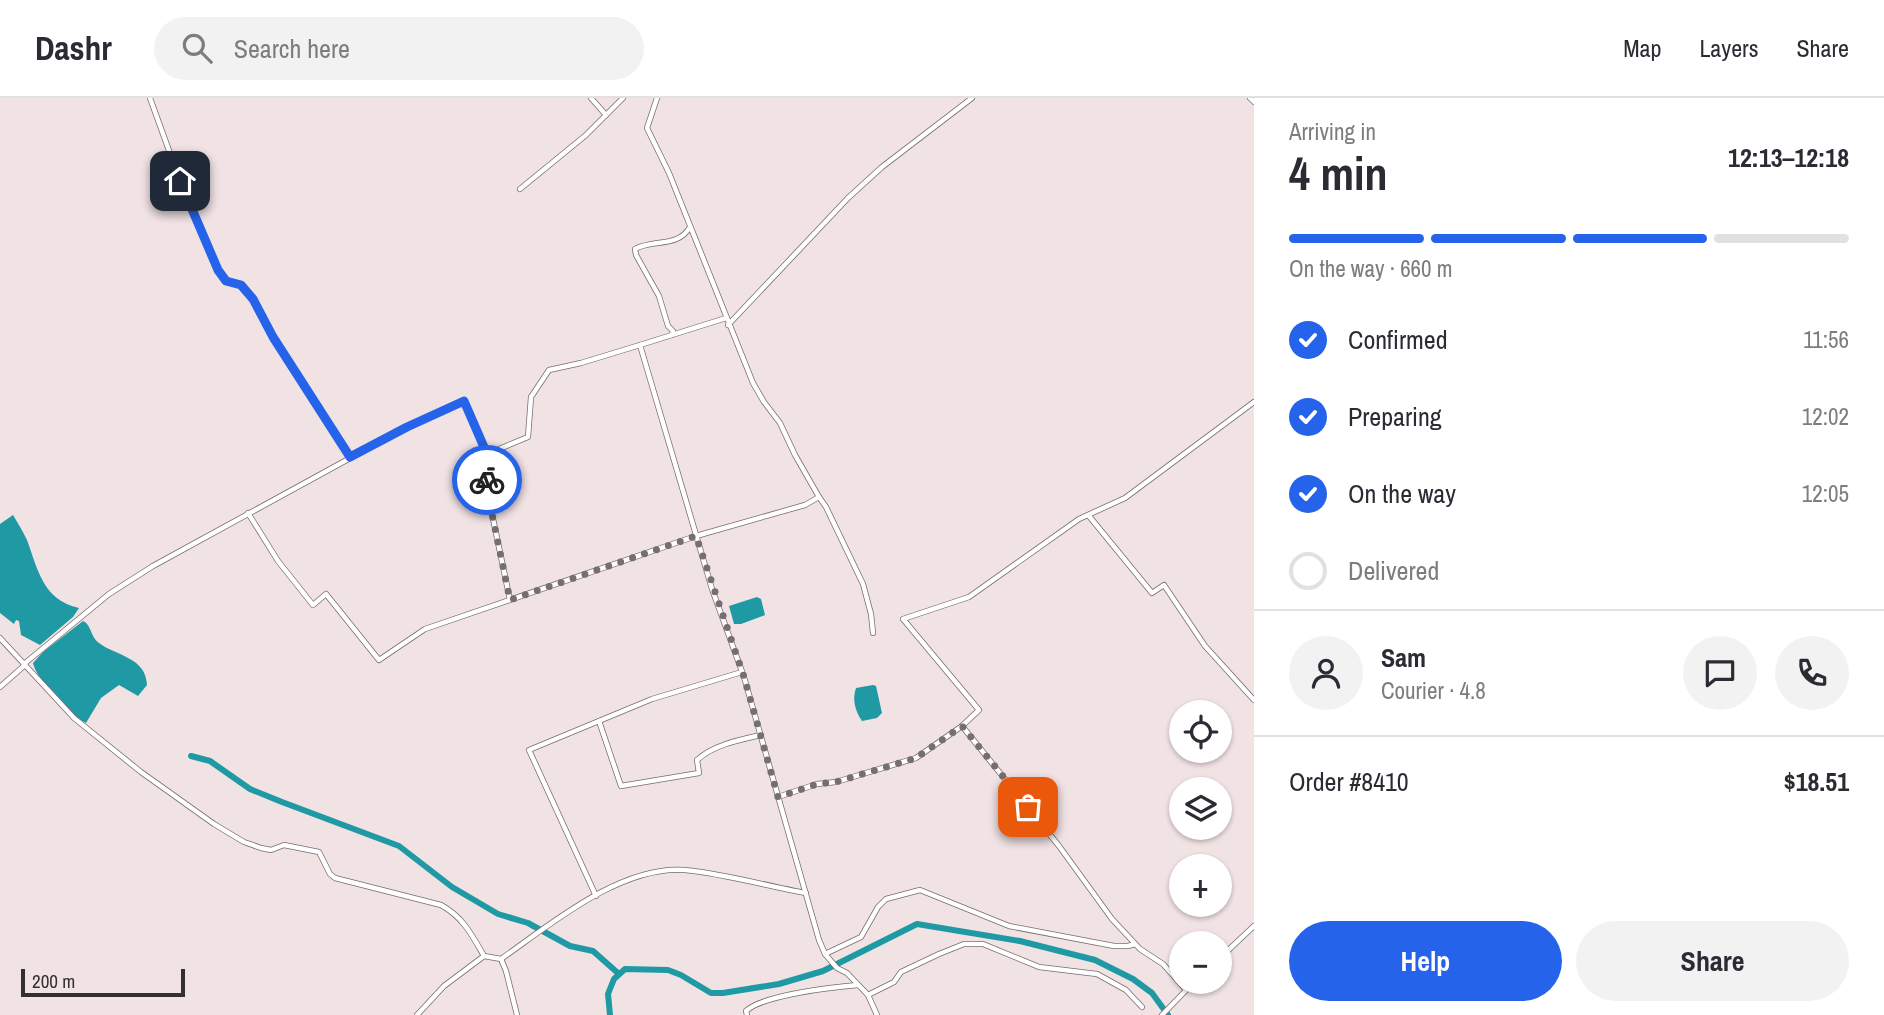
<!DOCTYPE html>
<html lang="en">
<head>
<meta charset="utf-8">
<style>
	:root { --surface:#fff; --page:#f2f2f3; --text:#2b2b33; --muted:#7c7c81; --line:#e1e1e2; --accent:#2563eb }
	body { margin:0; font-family:"Archivo Narrow",sans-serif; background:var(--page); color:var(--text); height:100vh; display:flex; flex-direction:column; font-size:26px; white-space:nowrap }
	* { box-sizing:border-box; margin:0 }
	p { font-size:23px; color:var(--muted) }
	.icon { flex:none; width:38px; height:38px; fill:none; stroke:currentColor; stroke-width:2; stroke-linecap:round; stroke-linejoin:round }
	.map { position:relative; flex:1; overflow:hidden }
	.drawer { display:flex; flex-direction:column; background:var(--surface); width:630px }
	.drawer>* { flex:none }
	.tools { position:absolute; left:1169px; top:602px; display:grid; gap:14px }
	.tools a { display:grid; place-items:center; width:63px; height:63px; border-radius:50%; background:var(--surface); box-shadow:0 2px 5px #0004; font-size:35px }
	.scale { position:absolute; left:21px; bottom:18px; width:164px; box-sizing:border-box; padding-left:7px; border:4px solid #353030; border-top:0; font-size:19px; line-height:24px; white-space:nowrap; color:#353030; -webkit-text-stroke:5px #f1e2e4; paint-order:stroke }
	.pin { position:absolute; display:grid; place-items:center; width:60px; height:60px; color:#fff; margin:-30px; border-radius:14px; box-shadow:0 4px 10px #0006 }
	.courier { position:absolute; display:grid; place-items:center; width:70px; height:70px; margin:-35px; border:5px solid #2563eb; border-radius:50%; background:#fff; color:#222; box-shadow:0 2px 9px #0007 }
	.overview em { font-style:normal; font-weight:800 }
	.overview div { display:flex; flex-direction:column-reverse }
	.overview { display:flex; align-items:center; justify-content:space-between; height:119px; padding:0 35px }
	h1 { font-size:46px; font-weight:800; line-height:52px }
	.bar { display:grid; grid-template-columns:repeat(4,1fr); gap:10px 7px; align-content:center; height:84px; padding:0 35px }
	.bar i { height:9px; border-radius:5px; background:var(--line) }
	.bar .current { background:var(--accent) }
	.bar p { grid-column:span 4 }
	.line { display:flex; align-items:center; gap:18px; padding:0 35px; border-top:2px solid var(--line) }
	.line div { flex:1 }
	.round { display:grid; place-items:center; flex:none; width:74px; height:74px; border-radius:37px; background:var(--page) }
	ol { padding:0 35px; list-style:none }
	li { display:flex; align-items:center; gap:21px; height:77px }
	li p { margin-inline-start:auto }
	li .icon { padding:7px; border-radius:50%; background:var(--accent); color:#fff; stroke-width:4 }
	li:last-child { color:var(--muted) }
	li i { width:38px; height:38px; border:4px solid var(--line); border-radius:50% }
	.cta { display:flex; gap:14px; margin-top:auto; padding:14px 35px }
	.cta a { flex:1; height:80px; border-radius:42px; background:var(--accent); color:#fff; font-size:28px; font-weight:800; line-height:80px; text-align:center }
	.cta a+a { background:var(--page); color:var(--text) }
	header { display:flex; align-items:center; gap:42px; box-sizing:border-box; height:98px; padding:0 35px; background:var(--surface); border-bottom:2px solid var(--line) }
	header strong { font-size:33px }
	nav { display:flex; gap:38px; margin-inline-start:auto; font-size:24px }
	.search { width:490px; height:63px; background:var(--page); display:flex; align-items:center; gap:18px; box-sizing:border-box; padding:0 24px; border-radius:38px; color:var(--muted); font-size:26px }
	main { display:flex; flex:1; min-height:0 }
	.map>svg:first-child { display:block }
	.water { fill:#1f9aa4 }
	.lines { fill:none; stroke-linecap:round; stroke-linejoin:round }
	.canal { stroke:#1f9aa4; stroke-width:6 }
	.minor-casing { stroke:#786b6d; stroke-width:6 }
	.minor { stroke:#fff; stroke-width:4.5 }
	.done { stroke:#776e6f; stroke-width:7; stroke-dasharray:0 12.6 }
	.route { stroke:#2563eb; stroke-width:9 }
</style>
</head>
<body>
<header>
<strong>Dashr</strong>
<div class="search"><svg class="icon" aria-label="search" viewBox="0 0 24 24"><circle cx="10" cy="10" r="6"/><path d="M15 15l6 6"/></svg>Search here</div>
<nav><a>Map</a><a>Layers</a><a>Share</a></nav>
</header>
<main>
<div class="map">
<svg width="1254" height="917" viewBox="0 0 1254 917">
	<rect width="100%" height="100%" fill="#f1e2e4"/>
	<g class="water">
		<path d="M13 417C18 425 23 434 27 442 38 472 43 502 79 510L73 519 40 547 21 537 19 523 16 522 14 526 0 515V426Z"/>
		<polygon points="757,499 761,501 765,517 741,526 734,526 729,508"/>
		<path d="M83 523C92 527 90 539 99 545 116 558 146 559 147 587L138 598 119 587 101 600 86 625C71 618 36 581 33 565L43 554Z"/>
		<path d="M873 587 876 588 882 615 877 620 862 623C855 613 852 601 856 590Z"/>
	</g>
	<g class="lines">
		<g class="canal">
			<polyline points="191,658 210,663 250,691 282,704 399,748 452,789 498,816 528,825 570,848 593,853 619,876"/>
			<polyline points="610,917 608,896 614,881 625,871 668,872 681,877 711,895 723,895 779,886 823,873 917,826 1020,843 1095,862 1133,881 1152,895 1168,917"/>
		</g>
		<defs>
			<g id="minor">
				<polyline points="150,0 180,83 218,172 226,183 241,187 253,201 273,239 350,359"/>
				<polyline points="591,0 606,17"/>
				<polyline points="1250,0 1254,4"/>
				<polyline points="520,91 586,37 623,0"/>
				<polyline points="728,227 848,100 882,69 972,0"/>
				<path d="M672 237 673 233 668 228 659 198 636 157 635 151C653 141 678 150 690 129"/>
				<polyline points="640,247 726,220"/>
				<polyline points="487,356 487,392 510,502"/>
				<polyline points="819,399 826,409 863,486 871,516 873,535"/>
				<polyline points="248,415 278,463 313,507 326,496 379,562 425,531 696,438 805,407 819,399 795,357 780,325 764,304 753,285 669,75 647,30 657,0"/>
				<polyline points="1089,418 1152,495 1164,487 1205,548 1254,602"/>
				<path d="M0 540 74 620 141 674 214 726 244 744 261 750 271 752 284 747 319 754 330 776 335 780 441 807C463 819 472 837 484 858"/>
				<polyline points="24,566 109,496 153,468 407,329 464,303 487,356 528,339 531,299 549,272 581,265 640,247 712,491 744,579 819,842 825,856 837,870 847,875 868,897 877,917"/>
				<polyline points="0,589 25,567"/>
				<path d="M599 623 621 688 699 675 697 662C713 647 739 642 761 637"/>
				<polyline points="778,699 817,686 836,684 916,660 962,628"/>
				<polyline points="596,798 529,652 652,601 742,574"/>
				<polyline points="825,856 861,839 878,809 886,801 920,792 1009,828 1114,848 1128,848 1135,846"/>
				<polyline points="1220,860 1254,828"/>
				<path d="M501 861C551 826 621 767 685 772 726 776 766 788 806 795"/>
				<polyline points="1186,892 1163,866 1140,851 1112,821 1059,748 962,628 979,612 903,521 969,499 1079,421 1125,400 1254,304"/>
				<polyline points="868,897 894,884 901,874 939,856 964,846 983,846 1039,869 1097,876 1126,892 1142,909"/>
				<polyline points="417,917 444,888 484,858 501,861 506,873 517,917"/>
				<path d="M747 917 746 913C763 897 833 889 858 887"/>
				<polyline points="1162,917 1194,884"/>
			</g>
		</defs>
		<use href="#minor" class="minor-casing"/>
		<use href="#minor" class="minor"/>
	</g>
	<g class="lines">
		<polyline class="done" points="487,382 487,392 510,502 696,438 744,579 778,699 817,686 836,684 916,660 962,628 1028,709"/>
		<polyline class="route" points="180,83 218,172 226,183 241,187 253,201 273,239 350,359 407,329 464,303 487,356 487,382"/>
	</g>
</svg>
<div class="tools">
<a><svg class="icon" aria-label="locate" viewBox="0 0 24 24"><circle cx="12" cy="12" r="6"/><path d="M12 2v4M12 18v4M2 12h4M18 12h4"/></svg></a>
<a><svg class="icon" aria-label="layers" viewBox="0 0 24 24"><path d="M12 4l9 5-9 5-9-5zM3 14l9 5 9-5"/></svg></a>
<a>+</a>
<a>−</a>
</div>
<div class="scale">200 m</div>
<div class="pin" style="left:1028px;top:709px;background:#ea580c"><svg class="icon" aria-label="bag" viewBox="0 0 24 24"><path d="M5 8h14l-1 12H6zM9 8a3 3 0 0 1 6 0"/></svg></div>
<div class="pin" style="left:180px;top:83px;background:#1f2937"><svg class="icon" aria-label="home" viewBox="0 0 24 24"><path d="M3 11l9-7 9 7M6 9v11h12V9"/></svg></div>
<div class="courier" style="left:487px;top:382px"><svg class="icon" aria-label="bike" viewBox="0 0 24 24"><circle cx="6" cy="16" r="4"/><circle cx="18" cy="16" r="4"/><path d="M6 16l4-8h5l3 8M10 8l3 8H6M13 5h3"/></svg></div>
</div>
<section class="drawer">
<div class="overview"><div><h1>4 min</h1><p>Arriving in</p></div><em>12:13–12:18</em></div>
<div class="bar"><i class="current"></i><i class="current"></i><i class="current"></i><i></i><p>On the way · 660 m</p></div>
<ol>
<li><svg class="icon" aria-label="check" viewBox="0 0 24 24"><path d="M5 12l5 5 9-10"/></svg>Confirmed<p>11:56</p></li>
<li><svg class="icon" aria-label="check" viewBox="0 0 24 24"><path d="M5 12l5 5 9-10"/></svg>Preparing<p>12:02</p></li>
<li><svg class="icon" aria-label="check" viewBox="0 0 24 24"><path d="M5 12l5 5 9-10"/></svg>On the way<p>12:05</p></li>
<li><i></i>Delivered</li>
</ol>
<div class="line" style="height:126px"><a class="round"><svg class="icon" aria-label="person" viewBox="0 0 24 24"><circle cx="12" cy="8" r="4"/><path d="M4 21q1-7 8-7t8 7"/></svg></a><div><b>Sam</b><p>Courier · 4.8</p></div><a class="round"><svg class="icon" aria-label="chat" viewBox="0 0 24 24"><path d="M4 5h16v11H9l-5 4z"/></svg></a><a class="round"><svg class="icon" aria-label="phone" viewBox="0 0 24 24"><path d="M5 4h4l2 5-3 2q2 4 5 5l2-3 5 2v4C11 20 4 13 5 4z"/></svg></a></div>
<div class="line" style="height:91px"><div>Order #8410</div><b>$18.51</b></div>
<div class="cta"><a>Help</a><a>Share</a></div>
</section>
</main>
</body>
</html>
